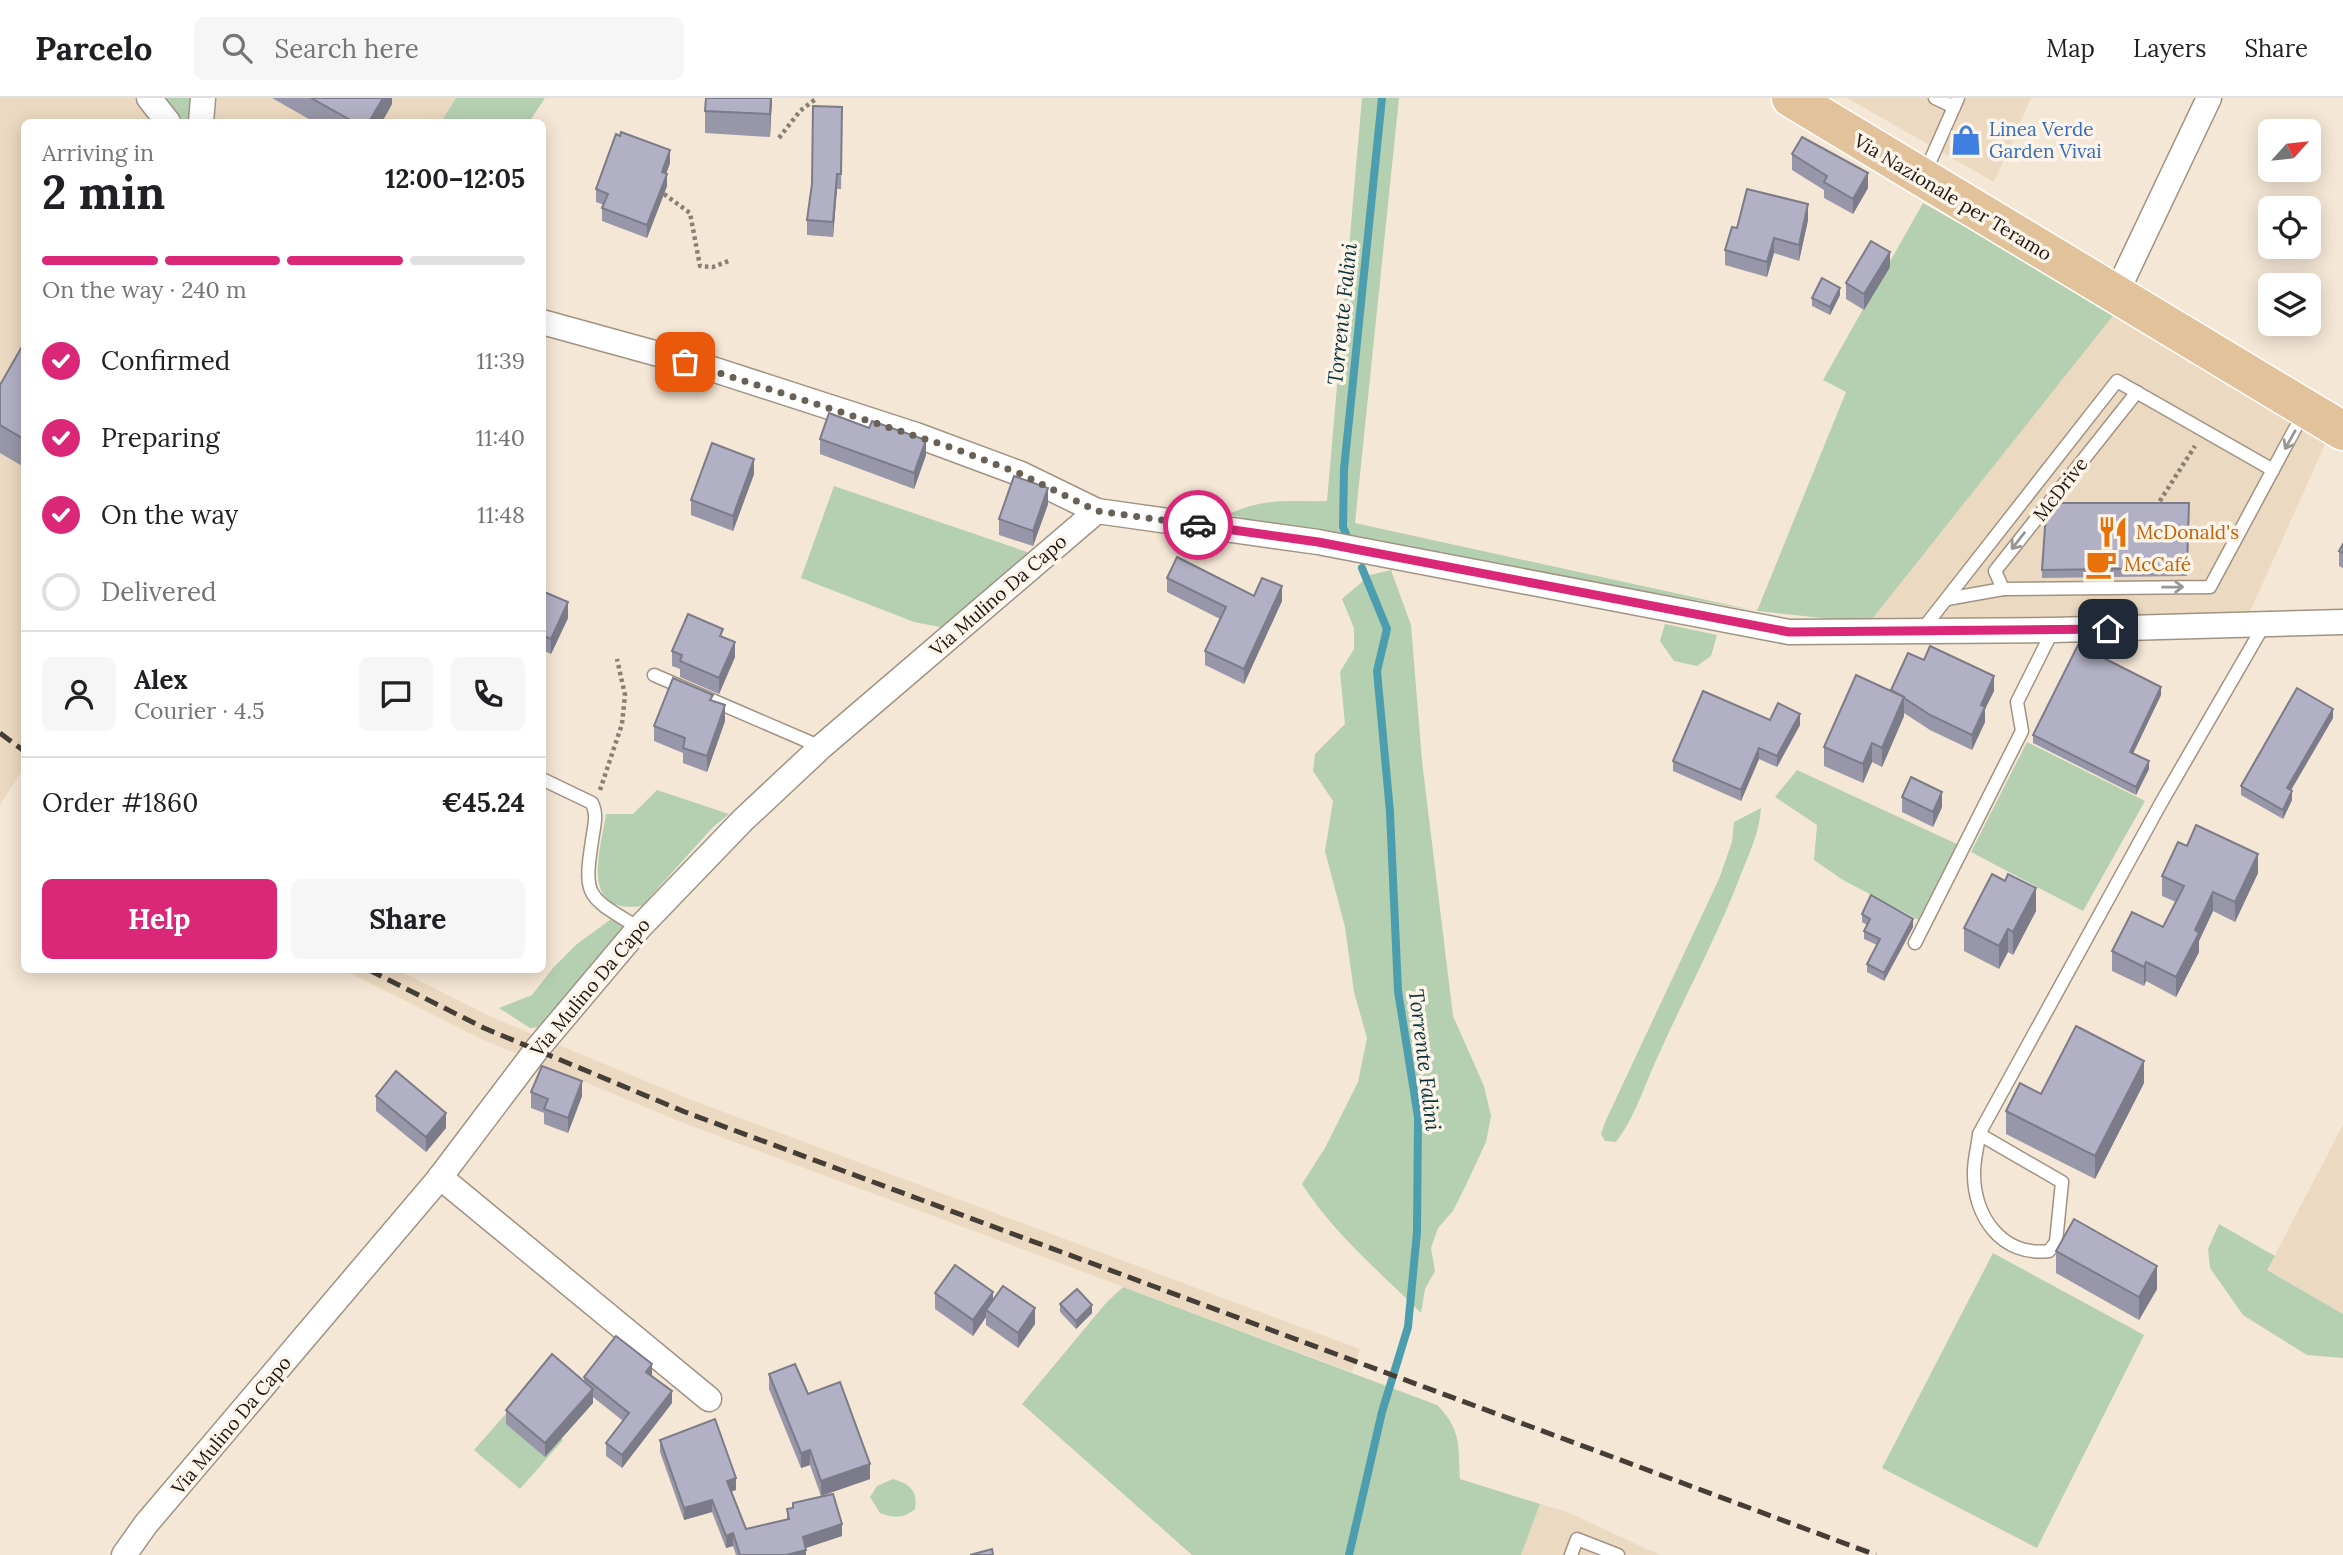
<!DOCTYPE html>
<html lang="en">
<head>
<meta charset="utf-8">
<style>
	:root { --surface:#fff; --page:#f6f6f6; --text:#202124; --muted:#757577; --line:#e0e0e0; --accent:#db2777 }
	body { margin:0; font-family:Lora,serif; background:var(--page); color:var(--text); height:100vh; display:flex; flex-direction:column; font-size:26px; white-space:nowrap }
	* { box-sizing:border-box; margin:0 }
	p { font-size:23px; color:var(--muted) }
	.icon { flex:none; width:38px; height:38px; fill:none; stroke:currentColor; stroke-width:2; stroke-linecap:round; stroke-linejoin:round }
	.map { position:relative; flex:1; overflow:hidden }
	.details { position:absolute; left:21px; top:21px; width:525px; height:854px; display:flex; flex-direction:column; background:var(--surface); border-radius:10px; box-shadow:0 4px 18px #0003 }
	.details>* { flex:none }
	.needle { width:46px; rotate:63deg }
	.tools { position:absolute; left:2258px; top:21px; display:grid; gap:14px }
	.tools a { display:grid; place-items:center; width:63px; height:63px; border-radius:10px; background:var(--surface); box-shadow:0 4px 18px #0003; font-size:35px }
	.pin { position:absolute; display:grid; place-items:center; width:60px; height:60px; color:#fff; margin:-30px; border-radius:14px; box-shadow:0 4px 10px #0006 }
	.courier { position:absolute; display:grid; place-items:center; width:70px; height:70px; margin:-35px; border:5px solid #db2777; border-radius:50%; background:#fff; color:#222; box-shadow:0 2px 9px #0007 }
	.head em { font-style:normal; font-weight:700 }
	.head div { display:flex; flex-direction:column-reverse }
	.head { display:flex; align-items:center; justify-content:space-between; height:119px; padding:0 21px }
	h1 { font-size:46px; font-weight:700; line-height:52px }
	.bar { display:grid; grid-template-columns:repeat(4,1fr); gap:10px 7px; align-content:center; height:84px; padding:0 21px }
	.bar i { height:9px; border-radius:5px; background:var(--line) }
	.bar .active { background:var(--accent) }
	.bar p { grid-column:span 4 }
	.line { display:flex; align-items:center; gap:18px; padding:0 21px; border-top:2px solid var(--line) }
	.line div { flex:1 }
	.round { display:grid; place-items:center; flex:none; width:74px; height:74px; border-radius:10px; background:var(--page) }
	ol { padding:0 21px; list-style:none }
	li { display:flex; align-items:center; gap:21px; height:77px }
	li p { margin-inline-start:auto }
	li .icon { padding:7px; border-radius:50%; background:var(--accent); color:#fff; stroke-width:4 }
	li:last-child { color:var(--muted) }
	li i { width:38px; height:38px; border:4px solid var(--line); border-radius:50% }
	.primary-button { display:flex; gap:14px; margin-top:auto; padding:14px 21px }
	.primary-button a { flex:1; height:80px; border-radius:10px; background:var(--accent); color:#fff; font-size:28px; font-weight:700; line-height:80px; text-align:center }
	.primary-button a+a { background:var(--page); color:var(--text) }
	header { display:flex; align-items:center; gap:42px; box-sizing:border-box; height:98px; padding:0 35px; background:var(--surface); border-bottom:2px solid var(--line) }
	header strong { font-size:33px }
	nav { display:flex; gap:38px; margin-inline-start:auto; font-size:24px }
	.search { width:490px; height:63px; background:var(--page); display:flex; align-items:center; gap:18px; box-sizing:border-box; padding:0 24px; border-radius:10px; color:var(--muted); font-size:26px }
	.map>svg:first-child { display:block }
	.built { fill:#ecd9c1 }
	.green { fill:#b4d0b1 }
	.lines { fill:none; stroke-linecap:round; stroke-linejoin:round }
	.stream { stroke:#4c9eae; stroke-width:8 }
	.service-casing { stroke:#a09383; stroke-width:15 }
	.minor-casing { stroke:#a09383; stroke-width:27 }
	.primary-casing { stroke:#fff; stroke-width:41 }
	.path { stroke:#897f73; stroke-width:4.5; stroke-dasharray:3.5 3.5; stroke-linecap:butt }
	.service { stroke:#fff; stroke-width:12 }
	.minor { stroke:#fff; stroke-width:24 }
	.primary { stroke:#e2c29b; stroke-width:38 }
	.rail { stroke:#453e36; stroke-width:5; stroke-dasharray:14 7; stroke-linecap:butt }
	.wall { fill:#9897a9 }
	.shaded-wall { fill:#7c7b89 }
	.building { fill:#b1b0c4; stroke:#7c7b89; stroke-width:2 }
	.oneway { stroke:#999794 }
	.done { stroke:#696056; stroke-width:7; stroke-dasharray:0 12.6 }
	.route { stroke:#db2777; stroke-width:9 }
	.labels { text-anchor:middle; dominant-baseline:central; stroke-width:7; stroke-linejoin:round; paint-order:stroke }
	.shop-label { font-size:19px; fill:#366cbe; stroke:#fef5ea; text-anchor:start }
	.street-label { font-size:19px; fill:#1d1812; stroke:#fef5ea }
	.food-label { font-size:19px; fill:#c56008; stroke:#fef5ea; text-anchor:start }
	.water-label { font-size:21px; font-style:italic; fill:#083138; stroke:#fef5ea }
</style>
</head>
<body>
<header>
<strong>Parcelo</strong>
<div class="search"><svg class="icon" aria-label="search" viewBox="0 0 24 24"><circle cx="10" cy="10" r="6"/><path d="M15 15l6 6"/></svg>Search here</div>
<nav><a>Map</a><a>Layers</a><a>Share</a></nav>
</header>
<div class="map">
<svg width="2343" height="1457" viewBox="0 0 2343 1457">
	<rect width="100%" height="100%" fill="#f5e7d5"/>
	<g class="built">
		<polygon points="0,0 456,0 441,24 24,24 24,669 0,707"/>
		<polygon points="1847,0 2031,0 1994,84"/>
		<polygon points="2116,214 2327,342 2249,516 1869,525"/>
		<polygon points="344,872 398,872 489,918 689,1001 1360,1251 1352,1274 681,1024 479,940"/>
		<polygon points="2343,1027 2343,1216 2267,1172"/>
		<polygon points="1540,1406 1567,1414 1660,1457 1521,1457"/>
	</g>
	<g class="green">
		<polygon points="157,0 197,0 194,24 177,24"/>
		<polygon points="456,0 545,0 529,24 441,24"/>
		<path d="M1362 0H1399L1355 425 1757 513 1846 294 1823 282 1923 105 2116 214 1869 525 1758 513 1263 426 1229 416C1265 399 1289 404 1327 403Z"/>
		<polygon points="834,388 1036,457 945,530 914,524 801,480"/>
		<path d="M1391 472 1411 527 1422 663 1453 918 1484 988 1491 1018 1486 1044 1466 1087 1453 1113 1438 1130 1431 1150 1435 1173 1425 1191 1421 1215C1379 1173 1334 1136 1302 1086L1325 1050 1358 984 1367 940 1354 894 1345 829 1325 753 1333 703 1313 673 1315 656 1345 626 1340 574 1354 551V530L1342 501 1370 477Z"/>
		<polygon points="1665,526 1717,537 1711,558 1697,568 1674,563 1660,543"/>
		<polygon points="2027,644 2145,703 2083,813 1971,754"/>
		<polygon points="1797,672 1959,747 1919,822 1843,782 1814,762 1817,727 1775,699"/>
		<path d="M657 692 729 716 712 730 642 808C578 817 601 752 606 716H633Z"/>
		<path d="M1761 710C1759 736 1750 753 1741 776 1716 842 1682 903 1654 967 1642 994 1634 1020 1616 1044L1605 1043 1601 1036 1606 1022 1719 781 1732 744 1734 724Z"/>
		<polygon points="614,819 626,826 542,929 530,930 499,910 532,897 553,870 577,846"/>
		<polygon points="2219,1126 2275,1158 2267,1172 2343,1216 2343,1260 2307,1257 2243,1217 2210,1170 2208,1151"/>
		<polygon points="1993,1155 2144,1237 2037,1450 1882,1370"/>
		<path d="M1123 1189 1437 1307C1462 1332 1458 1348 1460 1381L1540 1406 1521 1457H1192L1022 1306 1106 1205Z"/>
		<polygon points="517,1303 563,1342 520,1391 474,1352"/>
		<path d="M893 1381C910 1386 918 1393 915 1411 903 1421 894 1420 880 1415L870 1399 877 1388Z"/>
	</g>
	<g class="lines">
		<g class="stream">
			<polyline points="1346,436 1343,429 1344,371 1382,0"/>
			<polyline points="1349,1457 1382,1314 1408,1229 1417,1134 1418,1019 1398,893 1390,714 1377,573 1387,531 1362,470"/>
		</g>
		<defs>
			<g id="service">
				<polyline points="1935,0 1954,9"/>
				<polyline points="1924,77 1958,0"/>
				<polyline points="2137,294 1995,473 2003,491 2210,489 2304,314"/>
				<polyline points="1947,501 2003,491"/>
				<polyline points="1922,532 2117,283 2273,372"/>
				<polyline points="654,577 821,649"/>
				<path d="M542 681 592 705C597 716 595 724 593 736 583 800 585 797 639 830"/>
				<polyline points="1915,845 2022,633 2017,604 2053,532"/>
				<path d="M1979 1036 2062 1084 2056 1144 2049 1153C2002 1159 1973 1118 1974 1074 1974 1061 1978 1048 1979 1036L2161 705 2264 527"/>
				<polyline points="1571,1457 1577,1441 1618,1457"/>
			</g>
			<g id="minor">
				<polyline points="149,0 168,24"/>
				<polyline points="201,24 203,0"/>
				<polyline points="2115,198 2209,0"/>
				<polyline points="542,224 709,270 916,337 1021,376 1097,413 1318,444 1789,534 2053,532 2343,524"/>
				<polyline points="440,1079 709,1301"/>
				<polyline points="124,1457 146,1426 438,1082 537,951 639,830 743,722 821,649 1097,413"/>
			</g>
			<polyline id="primary" points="1791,0 2343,333"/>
		</defs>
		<use href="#service" class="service-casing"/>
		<use href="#minor" class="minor-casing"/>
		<use href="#primary" class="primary-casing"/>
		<g class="path">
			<polyline points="779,40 800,13 817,0"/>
			<polyline points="664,96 690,115 700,168 713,169 731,162"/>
			<polyline points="2156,409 2195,348"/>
			<polyline points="600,692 622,626 625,597 617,561"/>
		</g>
		<use href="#service" class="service"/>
		<use href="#minor" class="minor"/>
		<use href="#primary" class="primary"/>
		<g class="rail">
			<polyline points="0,635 24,653"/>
			<polyline points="369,872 484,930 685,1014 1876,1457"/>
		</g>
	</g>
	<g class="wall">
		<polygon points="272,0 392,0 392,6 382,24 314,24"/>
		<polygon points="772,0 770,39 705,35 705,13"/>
		<polygon points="842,9 841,91 837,91 833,139 807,137 807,122"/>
		<polygon points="1792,56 1868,90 1853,116 1824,100 1824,92 1792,72"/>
		<polygon points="670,65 666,76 667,88 647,140 602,123 602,110 604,107 596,104 596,91"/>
		<polygon points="1808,122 1799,163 1774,155 1767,179 1725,167 1725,152 1737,130"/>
		<polygon points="1890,169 1864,212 1846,201 1846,185"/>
		<polygon points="1840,197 1830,217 1812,208 1812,200"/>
		<polygon points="24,245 24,369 0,355 0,287"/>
		<polygon points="869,330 926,357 914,391 820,356 820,341"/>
		<polygon points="754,376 733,433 691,417 691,402"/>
		<polygon points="2189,405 2187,478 2042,480 2042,472"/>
		<polygon points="1048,406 1033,448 999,437 999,421"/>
		<polygon points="2343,446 2343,470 2339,468 2339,453"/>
		<polygon points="1167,480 1282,503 1244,586 1205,567 1205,553 1220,521 1167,494"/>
		<polygon points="542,493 568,520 551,556 542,552"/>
		<polygon points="723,539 735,559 719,596 680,579 680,571 672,568 672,553"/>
		<polygon points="1891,593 1994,593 1985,611 1985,624 1972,652 1930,632 1904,615 1904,618 1882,669 1872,664 1863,685 1824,668 1824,649"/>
		<polygon points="2161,597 2133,655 2149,671 2136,697 2033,645 2033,637"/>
		<polygon points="713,603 725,623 707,674 683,665 683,655 654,643 654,628"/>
		<polygon points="2333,620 2291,692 2292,702 2283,721 2241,697 2241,688"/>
		<polygon points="1770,622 1800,627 1777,669 1759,661 1741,703 1673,673 1673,663"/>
		<polygon points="1902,699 1942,709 1933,729 1902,714"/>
		<polygon points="2258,775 2235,824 2213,813 2199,843 2199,854 2176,899 2146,883 2144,888 2112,873 2112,853 2163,829 2176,804 2162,798 2162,778"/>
		<polygon points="2036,813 2013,857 2008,854 1999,871 1964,853 1964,830"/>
		<polygon points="1862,816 1913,829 1884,883 1867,874 1867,866 1877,847 1864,841 1864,833 1867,827 1862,824"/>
		<polygon points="2144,985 2095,1081 2006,1036 2006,1013 2041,996"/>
		<polygon points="531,994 582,998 568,1035 544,1026 544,1015 531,1010"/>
		<polygon points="376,998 446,1030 426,1054 376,1013"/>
		<polygon points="2056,1153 2157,1191 2139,1222 2056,1175"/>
		<polygon points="935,1195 993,1202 1035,1226 1018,1250 986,1227 986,1219 973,1238 935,1211"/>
		<polygon points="1060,1206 1092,1215 1076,1231 1060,1214"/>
		<polygon points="769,1276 808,1296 870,1381 821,1398 810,1367 801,1370 769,1291"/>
		<polygon points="652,1278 672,1305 622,1370 606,1358 606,1345 623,1323 593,1299 593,1305 545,1359 506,1326 506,1312 584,1283 584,1279"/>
		<polygon points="660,1342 736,1392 732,1393 746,1431 787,1421 787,1411 793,1410 793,1405 842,1438 805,1450 806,1457 736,1457 733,1448 726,1450 712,1414 684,1422 660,1354"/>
	</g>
	<g class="shaded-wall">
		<polygon points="383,0 392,0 392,6 382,24 369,24"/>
		<polygon points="771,0 772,0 770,39 770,16"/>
		<polygon points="670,52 670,65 662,87 662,74"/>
		<polygon points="1868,75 1868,90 1853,116 1853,101"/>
		<polygon points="667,76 667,88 647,140 647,127"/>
		<polygon points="837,76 837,91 833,139 833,124"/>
		<polygon points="1808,106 1808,122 1799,163 1799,147"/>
		<polygon points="1774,140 1774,155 1767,179 1767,164"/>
		<polygon points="1890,154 1890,169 1864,212 1864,196"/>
		<polygon points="1840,190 1840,197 1830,217 1830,209"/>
		<polygon points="926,342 926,357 914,391 914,375"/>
		<polygon points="754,361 754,376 733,433 733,418"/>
		<polygon points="1048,390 1048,406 1033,448 1033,433"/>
		<polygon points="1282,488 1282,503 1244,586 1244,571"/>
		<polygon points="568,504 568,520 551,556 551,541"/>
		<polygon points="735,544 735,559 719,596 719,580"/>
		<polygon points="1994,578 1994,593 1985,611 1985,624 1972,652 1972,637 1981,607"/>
		<polygon points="2161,589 2161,597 2130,662 2130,654"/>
		<polygon points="1904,599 1904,618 1882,669 1882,650"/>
		<polygon points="725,607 725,623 707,674 707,658"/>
		<polygon points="2333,611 2333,620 2287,699 2287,690"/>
		<polygon points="1800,616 1800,627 1777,669 1777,658"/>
		<polygon points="1872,645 1872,664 1863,685 1863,666"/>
		<polygon points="1759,650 1759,661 1741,703 1741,692"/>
		<polygon points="2149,663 2149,671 2136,697 2136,689"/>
		<polygon points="2292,693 2292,702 2283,721 2283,712"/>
		<polygon points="1942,694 1942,709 1933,729 1933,714"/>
		<polygon points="2258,756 2258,775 2235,824 2235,804"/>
		<polygon points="2036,790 2036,813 2013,857 2013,834"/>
		<polygon points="2213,794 2213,813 2199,843 2199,854 2176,899 2176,879 2195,832"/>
		<polygon points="1913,821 1913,829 1884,883 1884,875"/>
		<polygon points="2008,831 2008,854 1999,871 1999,848"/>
		<polygon points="2146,864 2146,883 2144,888 2144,869"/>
		<polygon points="2144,963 2144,985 2095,1081 2095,1058"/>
		<polygon points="582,983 582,998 568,1035 568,1020"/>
		<polygon points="446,1015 446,1030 426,1054 426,1039"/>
		<polygon points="2157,1168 2157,1191 2139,1222 2139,1199"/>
		<polygon points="993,1194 993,1209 986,1212 986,1219 973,1238 973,1222"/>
		<polygon points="1092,1207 1092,1215 1076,1231 1076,1223"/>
		<polygon points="1035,1210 1035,1226 1018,1250 1018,1235"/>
		<polygon points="652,1266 652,1279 646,1274"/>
		<polygon points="593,1291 593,1305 545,1359 545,1345"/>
		<polygon points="672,1293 672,1305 622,1370 622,1357"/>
		<polygon points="810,1352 810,1367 801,1370 801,1355"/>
		<polygon points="870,1366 870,1381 821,1398 821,1383"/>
		<polygon points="736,1380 736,1392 727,1395 727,1383"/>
		<polygon points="712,1402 712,1414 684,1422 684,1410"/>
		<polygon points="842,1426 842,1438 803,1451 803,1439"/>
		<polygon points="733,1435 733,1448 726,1450 726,1438"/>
		<polygon points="806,1452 806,1457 786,1457"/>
	</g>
	<g class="building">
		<polygon points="311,0 383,0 369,24 354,24"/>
		<polygon points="706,0 771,0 770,16 705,13"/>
		<polygon points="813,8 842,9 841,76 837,76 833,124 807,122 812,86"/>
		<polygon points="621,34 670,52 662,74 667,76 647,127 602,110 608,96 596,91 616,36 620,38"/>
		<polygon points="1802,39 1868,75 1853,101 1824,84 1827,78 1792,56"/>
		<polygon points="1747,91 1808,106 1799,147 1774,140 1767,164 1725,152 1732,129 1737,130"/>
		<polygon points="1871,143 1890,154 1864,196 1846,185"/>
		<polygon points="1822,180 1840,190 1830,209 1812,200"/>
		<polygon points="24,245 24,341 0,327 0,287"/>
		<polygon points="829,315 869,330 872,323 926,342 914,375 820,341"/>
		<polygon points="712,345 754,361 733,418 691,402"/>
		<polygon points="1014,378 1048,390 1033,433 999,421"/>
		<polygon points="2054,405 2189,405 2187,470 2042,472 2046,415"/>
		<polygon points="2343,446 2343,455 2339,453"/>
		<polygon points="1177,459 1254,498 1262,480 1282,488 1244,571 1205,553 1226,509 1167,480"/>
		<polygon points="542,493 568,504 551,541 542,537"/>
		<polygon points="688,516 723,531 720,538 735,544 719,580 680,563 682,557 672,553"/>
		<polygon points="2078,547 2161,589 2130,654 2149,663 2136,689 2033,637"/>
		<polygon points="1930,548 1994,578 1981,607 1985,609 1972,637 1930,617 1904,600 1904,599 1891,592 1908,555 1924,562"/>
		<polygon points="1856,577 1904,599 1882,650 1872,645 1863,666 1824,649"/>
		<polygon points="673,580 713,597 710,602 725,607 707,658 683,650 685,640 654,628"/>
		<polygon points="2297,590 2333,611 2287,690 2292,693 2283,712 2241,688"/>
		<polygon points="1703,593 1770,622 1778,605 1800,616 1777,658 1759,650 1741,692 1673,663"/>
		<polygon points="1911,679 1942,694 1933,714 1902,699"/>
		<polygon points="2196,727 2258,756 2235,804 2213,794 2195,832 2199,835 2176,879 2146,864 2144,869 2112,853 2132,814 2163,829 2184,788 2162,778 2178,744 2187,748"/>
		<polygon points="1992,776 2005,783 2008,776 2036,790 2013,834 2008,831 1999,848 1964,830"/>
		<polygon points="1871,797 1913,821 1884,875 1867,866 1880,841 1864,833 1870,821 1862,816"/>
		<polygon points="2076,928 2144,963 2095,1058 2006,1013 2020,985 2041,996"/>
		<polygon points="542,968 582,983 568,1020 544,1011 548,1001 531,994"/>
		<polygon points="396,973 446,1015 426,1039 376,998"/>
		<polygon points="2074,1121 2157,1168 2139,1199 2056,1153"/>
		<polygon points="955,1167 993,1194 973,1222 935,1195"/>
		<polygon points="1003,1188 1035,1210 1018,1235 986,1212"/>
		<polygon points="1077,1191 1092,1207 1076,1223 1060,1206"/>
		<polygon points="616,1238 652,1266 646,1274 672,1293 622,1357 606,1345 629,1315 584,1279"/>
		<polygon points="552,1256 593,1291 545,1345 506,1312"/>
		<polygon points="795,1266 808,1296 840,1284 870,1366 821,1383 810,1352 801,1355 769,1276"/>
		<polygon points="715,1321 736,1380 727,1383 746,1431 789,1421 787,1411 793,1410 793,1405 833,1396 842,1426 803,1439 806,1452 786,1457 740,1457 733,1435 726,1438 712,1402 684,1410 660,1342"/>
		<polygon points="992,1451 993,1457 970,1457"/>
	</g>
	<defs><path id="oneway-shaft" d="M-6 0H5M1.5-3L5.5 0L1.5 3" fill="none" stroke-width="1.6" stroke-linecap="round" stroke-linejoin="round" transform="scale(1.75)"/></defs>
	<g class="oneway">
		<use href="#oneway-shaft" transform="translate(2290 342) rotate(119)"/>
		<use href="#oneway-shaft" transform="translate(2018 443) rotate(128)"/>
		<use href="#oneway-shaft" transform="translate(2173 489) rotate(-1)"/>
	</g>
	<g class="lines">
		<polyline class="done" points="685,264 953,350 1021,376 1097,413 1198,427"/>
		<polyline class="route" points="1198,427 1318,444 1789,534 2108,531"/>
	</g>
	<defs>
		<symbol id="shop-bare" viewBox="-9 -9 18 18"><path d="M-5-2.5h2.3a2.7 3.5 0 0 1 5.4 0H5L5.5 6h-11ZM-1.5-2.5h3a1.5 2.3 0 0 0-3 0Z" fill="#3f7fe0" stroke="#fef5ea" stroke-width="2.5" paint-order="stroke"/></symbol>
		<symbol id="restaurant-bare" viewBox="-9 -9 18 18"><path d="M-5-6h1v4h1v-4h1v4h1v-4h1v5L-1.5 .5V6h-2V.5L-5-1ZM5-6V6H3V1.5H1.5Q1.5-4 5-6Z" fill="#e8710a" stroke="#fef5ea" stroke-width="2.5" paint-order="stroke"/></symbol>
		<symbol id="cafe-bare" viewBox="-9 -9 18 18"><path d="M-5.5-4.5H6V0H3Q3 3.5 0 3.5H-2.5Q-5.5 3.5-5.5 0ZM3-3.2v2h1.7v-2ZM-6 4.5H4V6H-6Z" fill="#e8710a" stroke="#fef5ea" stroke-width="2.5" paint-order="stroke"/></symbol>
	</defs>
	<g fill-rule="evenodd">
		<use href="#shop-bare" x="1944" y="20" width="44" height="44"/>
		<use href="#restaurant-bare" x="2091" y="412" width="44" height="44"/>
		<use href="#cafe-bare" x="2079" y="444" width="44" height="44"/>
	</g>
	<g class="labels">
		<g class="shop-label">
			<text x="1989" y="31">Linea Verde<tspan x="1989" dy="22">Garden Vivai</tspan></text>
		</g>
		<g class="street-label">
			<text transform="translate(1953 99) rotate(31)">Via Nazionale per Teramo</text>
			<text transform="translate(2060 391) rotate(-52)">McDrive</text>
			<text transform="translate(998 497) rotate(-41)">Via Mulino Da Capo</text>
			<text transform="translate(590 889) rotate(-50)">Via Mulino Da Capo</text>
			<text transform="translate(231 1327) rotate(-50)">Via Mulino Da Capo</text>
		</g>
		<g class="food-label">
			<text x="2136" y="434">McDonald's</text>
			<text x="2124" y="466">McCafé</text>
		</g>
		<g class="water-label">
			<text transform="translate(1342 216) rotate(-84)">Torrente Falini</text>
			<text transform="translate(1425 962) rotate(83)">Torrente Falini</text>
		</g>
	</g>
</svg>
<div class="tools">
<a><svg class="needle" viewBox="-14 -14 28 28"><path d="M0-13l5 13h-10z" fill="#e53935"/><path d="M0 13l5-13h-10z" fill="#757577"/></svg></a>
<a><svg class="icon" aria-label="locate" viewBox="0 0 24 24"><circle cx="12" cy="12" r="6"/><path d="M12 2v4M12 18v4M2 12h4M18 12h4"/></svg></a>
<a><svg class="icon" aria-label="layers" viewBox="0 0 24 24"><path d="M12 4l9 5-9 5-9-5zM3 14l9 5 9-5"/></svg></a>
</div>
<div class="pin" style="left:685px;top:264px;background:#ea580c"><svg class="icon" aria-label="bag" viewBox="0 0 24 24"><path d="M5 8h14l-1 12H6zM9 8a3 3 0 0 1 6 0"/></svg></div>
<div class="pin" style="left:2108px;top:531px;background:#1f2937"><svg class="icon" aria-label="home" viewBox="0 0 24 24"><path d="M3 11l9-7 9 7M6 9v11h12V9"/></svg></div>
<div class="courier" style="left:1198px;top:427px"><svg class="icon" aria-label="car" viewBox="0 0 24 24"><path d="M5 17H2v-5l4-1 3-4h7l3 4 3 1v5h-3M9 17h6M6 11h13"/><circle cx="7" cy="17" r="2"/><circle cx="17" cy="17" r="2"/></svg></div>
<section class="details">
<div class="head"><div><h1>2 min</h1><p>Arriving in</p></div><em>12:00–12:05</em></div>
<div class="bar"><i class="active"></i><i class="active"></i><i class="active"></i><i></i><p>On the way · 240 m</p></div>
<ol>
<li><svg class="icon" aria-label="check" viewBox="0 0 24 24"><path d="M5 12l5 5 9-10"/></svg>Confirmed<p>11:39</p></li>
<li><svg class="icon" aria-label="check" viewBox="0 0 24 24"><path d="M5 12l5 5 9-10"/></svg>Preparing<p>11:40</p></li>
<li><svg class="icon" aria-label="check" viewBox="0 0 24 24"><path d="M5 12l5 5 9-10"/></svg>On the way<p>11:48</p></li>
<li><i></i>Delivered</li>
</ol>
<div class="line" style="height:126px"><a class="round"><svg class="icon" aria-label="person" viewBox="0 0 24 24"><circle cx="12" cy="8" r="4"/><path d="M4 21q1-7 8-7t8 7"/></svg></a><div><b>Alex</b><p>Courier · 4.5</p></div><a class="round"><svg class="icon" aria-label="chat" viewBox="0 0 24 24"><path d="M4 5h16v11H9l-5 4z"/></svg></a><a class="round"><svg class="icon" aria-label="phone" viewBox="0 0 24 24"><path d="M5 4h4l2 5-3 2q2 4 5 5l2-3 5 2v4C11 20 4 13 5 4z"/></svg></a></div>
<div class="line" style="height:91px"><div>Order #1860</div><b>€45.24</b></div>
<div class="primary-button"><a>Help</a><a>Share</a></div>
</section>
</div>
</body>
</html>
